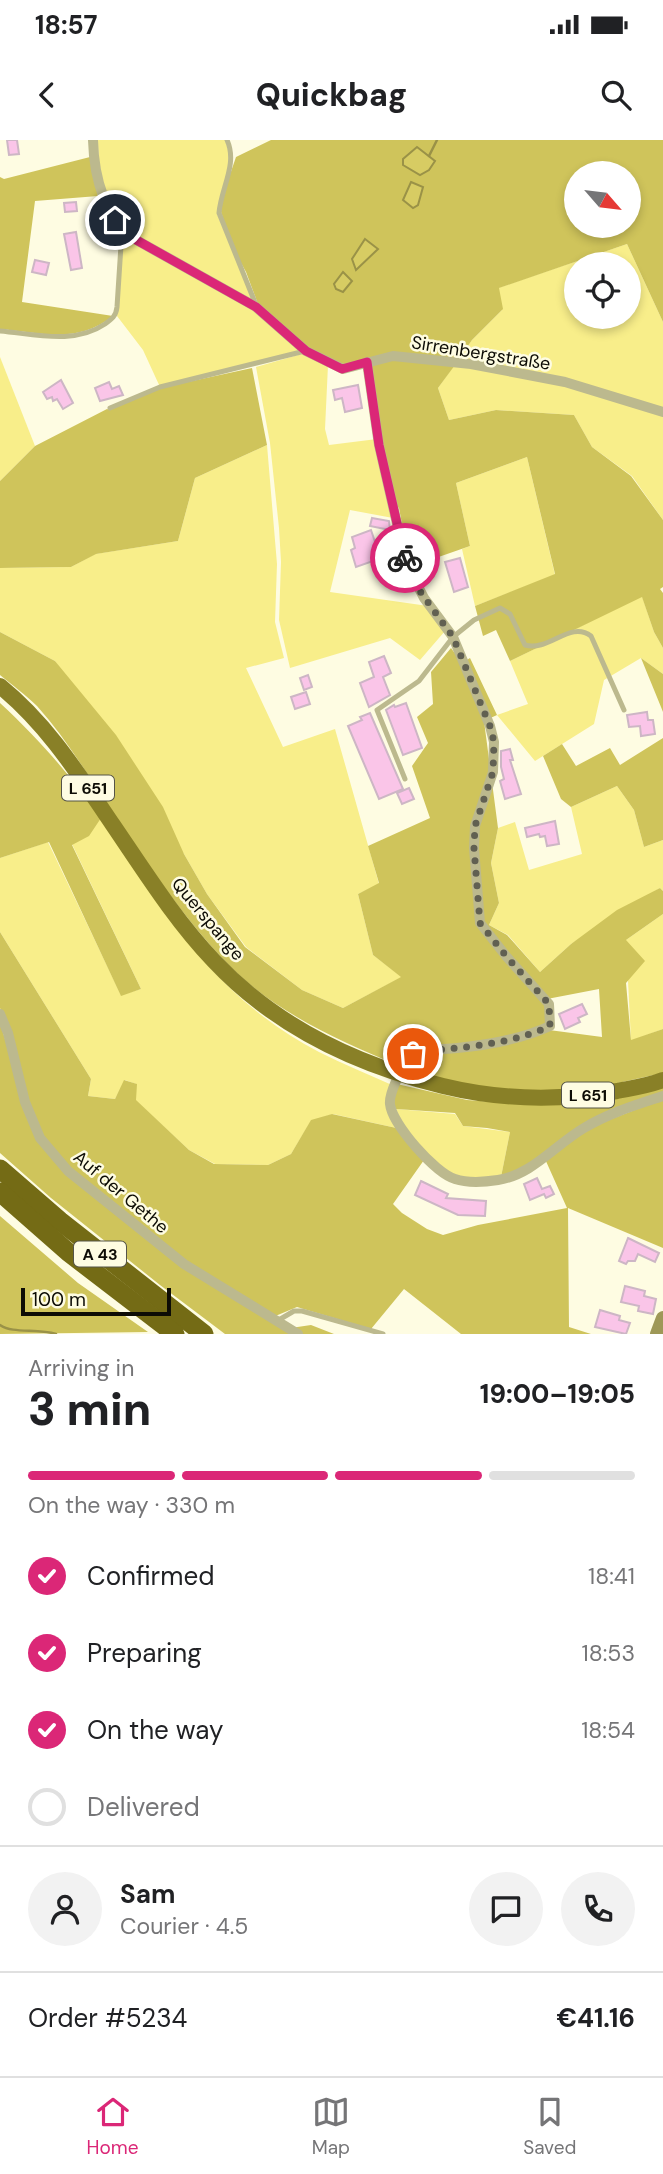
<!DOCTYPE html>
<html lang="en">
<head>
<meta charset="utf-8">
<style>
	:root { --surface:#fff; --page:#f2f2f2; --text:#202124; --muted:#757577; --line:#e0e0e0; --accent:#db2777 }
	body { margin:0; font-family:"DM Sans",sans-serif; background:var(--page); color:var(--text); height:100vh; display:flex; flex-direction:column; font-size:26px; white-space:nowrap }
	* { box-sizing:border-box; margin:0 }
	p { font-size:23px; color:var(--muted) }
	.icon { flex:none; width:38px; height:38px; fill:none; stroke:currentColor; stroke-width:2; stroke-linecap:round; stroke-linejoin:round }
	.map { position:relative; height:1194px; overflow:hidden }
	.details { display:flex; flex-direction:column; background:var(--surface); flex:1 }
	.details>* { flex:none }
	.needle { width:46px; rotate:118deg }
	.fabs { position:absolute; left:564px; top:21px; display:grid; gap:14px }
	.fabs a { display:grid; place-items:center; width:77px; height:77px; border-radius:50%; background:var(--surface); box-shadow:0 4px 10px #0003; font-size:35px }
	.scale { position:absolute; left:21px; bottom:18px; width:150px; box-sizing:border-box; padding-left:7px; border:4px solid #0d0c05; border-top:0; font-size:19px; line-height:24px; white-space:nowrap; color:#0d0c05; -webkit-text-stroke:5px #fefce2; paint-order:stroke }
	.pin { position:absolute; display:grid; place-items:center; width:60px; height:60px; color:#fff; margin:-30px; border:4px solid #fff; border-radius:50%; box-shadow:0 2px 7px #0007 }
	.courier { position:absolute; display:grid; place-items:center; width:70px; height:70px; margin:-35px; border:5px solid #db2777; border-radius:50%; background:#fff; color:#222; box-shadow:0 2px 9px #0007 }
	.summary em { font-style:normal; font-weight:800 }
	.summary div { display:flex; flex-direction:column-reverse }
	.summary { display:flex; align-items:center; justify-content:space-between; height:119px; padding:0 28px }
	h1 { font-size:46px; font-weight:800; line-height:52px }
	.bar { display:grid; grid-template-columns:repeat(4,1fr); gap:10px 7px; align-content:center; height:84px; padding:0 28px }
	.bar i { height:9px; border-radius:5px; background:var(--line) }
	.bar .active { background:var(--accent) }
	.bar p { grid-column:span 4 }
	.line { display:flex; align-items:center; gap:18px; padding:0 28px; border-top:2px solid var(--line) }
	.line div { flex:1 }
	.round { display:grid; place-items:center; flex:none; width:74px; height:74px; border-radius:37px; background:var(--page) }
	ol { padding:0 28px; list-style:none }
	li { display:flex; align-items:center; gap:21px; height:77px }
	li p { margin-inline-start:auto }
	li .icon { padding:7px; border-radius:50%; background:var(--accent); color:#fff; stroke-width:4 }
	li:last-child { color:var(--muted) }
	li i { width:38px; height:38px; border:4px solid var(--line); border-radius:50% }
	.status { display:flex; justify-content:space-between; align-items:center; height:49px; padding:0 35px; background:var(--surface); direction:ltr }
	.status svg { height:19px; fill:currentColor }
	header { display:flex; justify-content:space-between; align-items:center; height:91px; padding:0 28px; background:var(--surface); font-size:32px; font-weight:800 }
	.dock { display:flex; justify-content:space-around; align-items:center; height:98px; border-top:2px solid var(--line); background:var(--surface); font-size:19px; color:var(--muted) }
	.dock a { display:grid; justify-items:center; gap:4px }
	.dock .active { color:var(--accent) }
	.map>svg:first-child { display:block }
	.green { fill:#f8ee8a; fill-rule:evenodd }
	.forest { fill:#cfc45b; fill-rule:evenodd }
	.water { fill:#d7cc63; stroke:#9a9247; stroke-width:2 }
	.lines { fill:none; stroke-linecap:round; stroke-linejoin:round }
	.stream { stroke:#9a9247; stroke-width:2.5 }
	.building { fill:#fac5e8; stroke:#cdb6c5; stroke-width:2 }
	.lane { stroke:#bcb98e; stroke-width:5 }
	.street { stroke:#bcb98e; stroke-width:10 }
	.secondary { stroke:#9e9857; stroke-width:14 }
	.primary { stroke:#898027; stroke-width:16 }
	.highway { stroke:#746b15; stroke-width:19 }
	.done { stroke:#616052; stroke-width:7; stroke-dasharray:0 12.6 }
	.route { stroke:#db2777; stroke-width:9 }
	.labels { text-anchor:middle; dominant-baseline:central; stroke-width:5; stroke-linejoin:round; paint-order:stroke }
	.shield { fill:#fefce2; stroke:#555447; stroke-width:2 }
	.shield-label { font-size:16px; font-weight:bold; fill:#0d0c05 }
	.street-label { font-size:18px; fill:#0d0c05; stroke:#fefce2 }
</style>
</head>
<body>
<div class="status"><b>18:57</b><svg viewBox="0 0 49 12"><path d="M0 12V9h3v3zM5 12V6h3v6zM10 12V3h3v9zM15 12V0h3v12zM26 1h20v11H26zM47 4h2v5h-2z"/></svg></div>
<header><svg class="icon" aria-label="back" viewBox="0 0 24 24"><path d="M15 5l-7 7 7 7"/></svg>Quickbag<svg class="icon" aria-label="search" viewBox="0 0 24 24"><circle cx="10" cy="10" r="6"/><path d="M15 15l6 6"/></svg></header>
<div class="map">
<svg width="663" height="1194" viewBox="0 0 663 1194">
	<rect width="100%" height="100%" fill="#fefce2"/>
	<g class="green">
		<path d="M98 0H225C236 25 220 48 217 74L254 163 130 92C107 67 98 34 98 0Z"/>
		<polygon points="124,94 255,169 301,210 160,247 143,210 117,176"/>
		<path d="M627 104 663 182V380L632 336 592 307 574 275 496 270 449 280 438 248 472 200 502 170 498 148ZM576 124H628V177H576Z"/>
		<polygon points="305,213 328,225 325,289 329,305 377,299 393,378 350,370 330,452 428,466 445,491 420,520 390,498 290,528 279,480 281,422 279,388 270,303 256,227"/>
		<polygon points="0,217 35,306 0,341"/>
		<polygon points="267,305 277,424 275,482 284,518 246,528 283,607 335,589 379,744 358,754 373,815 402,837 343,868 302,850 246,807 207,754 184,714 55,521 0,492 0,428 71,427 95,414 178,401 195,338"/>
		<polygon points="527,317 555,435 475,466 462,409 470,406 456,343"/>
		<polygon points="642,456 654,492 663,508 663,534 641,518 604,540 594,584 535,621 497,575 528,564 510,521"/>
		<polygon points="617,646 634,670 644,707 663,700 663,751 660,748 571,804 540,832 508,795 489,785 499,763 491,723 498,688 515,682 529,730 582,714 571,667"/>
		<path d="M101 678C160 770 218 860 319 912 343 924 368 934 392 945L386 958 401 989 333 974 311 981 291 1014 268 1025 215 1024 189 1010 135 960 136 944 125 940 115 959 88 956 91 939 0 792V718L48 702 121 855 141 849 72 704Z"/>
		<polygon points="663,774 663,889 631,901 626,800"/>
		<path d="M396 969 455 974 463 986 510 992 501 1037C487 1038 465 1042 452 1035 429 1023 406 993 396 969Z"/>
	</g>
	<g class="forest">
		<path d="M271 0H663V182L627 104 499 148 503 169 472 200 457 222 392 213 341 227 309 210 258 164 246 132 233 108 221 72 222 58 236 17ZM576 33H628V86H576Z"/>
		<path d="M90 17 98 56 35 61 22 162 113 176C77 204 43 193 0 189V37L4 39Z"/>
		<polygon points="391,218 455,225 438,248 449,280 496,270 574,275 592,307 631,336 663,380 663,447 660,449 663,453 663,508 654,492 642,457 510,521 496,490 483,496 475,466 555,434 527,317 456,343 470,406 410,427 399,368 393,363 368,223"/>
		<polygon points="252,228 267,305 195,338 178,401 96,414 71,427 0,428 0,341 35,306 107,269 110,270 160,248"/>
		<path d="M0 492 55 521 116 595 163 667 184 714 207 754 245 807 302 850 343 868 401 837 373 815 358 754 379 743 368 706 430 678 412 626 428 603 417 577 433 564 431 532 451 508 462 523 470 518 497 575 484 581 498 688 491 723 499 763 489 785 507 795 540 832 571 804 617 770 660 748 663 751V774L626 800 645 821 626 843 631 900 663 889V933L595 948 532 954 455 942 406 929 409 921 415 916 549 890 602 897 599 849 547 859 549 886C520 895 488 902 458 906 441 908 426 907 409 911L399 926C339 900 277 874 230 826 185 781 144 719 108 665 86 632 64 596 37 566 26 555 12 545 0 535Z"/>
		<polygon points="641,518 663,534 663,572 661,567"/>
		<path d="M0 563C41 601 68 633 101 678L89 696 72 705 141 849 121 856 49 702 0 718Z"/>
		<polygon points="663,598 663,700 644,707 634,670 617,646 571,667 561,659 543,616 562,604 576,626 610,608 620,625"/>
		<polygon points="0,792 91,939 88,956 115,959 124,940 137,944 136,960 189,1010 214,1024 268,1025 291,1014 311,980 332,974 401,989 424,1020 393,1064 402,1073 427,1089 443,1095 478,1085 567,1068 545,1019 583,990 663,959 663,1108 568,1068 569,1187 591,1194 461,1194 404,1149 371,1189 297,1167 273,1177 186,1122 70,1028 43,997 27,962 10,893 0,868"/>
		<polygon points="0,883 37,1001 169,1115 284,1189 311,1185 334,1194 225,1194 160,1145 51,1058 0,1013"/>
		<polygon points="397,944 467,960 534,965 663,945 663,953 611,970 528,1026 501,1037 510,992 487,988 463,986 455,973 396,969 391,959"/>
		<polygon points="0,1076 78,1143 148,1192 0,1194"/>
	</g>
	<g class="water">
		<polygon points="417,7 435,21 429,30 420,35 403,25 403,19"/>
		<polygon points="411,42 423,47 418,65 413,68 403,60"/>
		<polygon points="365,99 378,109 356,130 352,119"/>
		<polygon points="343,132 352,141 343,152 336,149 334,144"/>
	</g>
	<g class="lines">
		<g class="stream">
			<polyline points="429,16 437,0"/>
			<path d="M0 1185C13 1194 37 1188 56 1194"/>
		</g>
	</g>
	<g class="building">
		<polygon points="7,0 17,0 19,14 9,15"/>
		<polygon points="76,62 77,71 65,72 64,63"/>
		<polygon points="76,92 82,128 71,130 64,94"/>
		<polygon points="35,120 49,123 46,135 32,132"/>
		<polygon points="61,240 73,263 63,269 57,259 53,261 52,257 47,259 43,252"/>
		<polygon points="109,242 112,249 119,246 123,255 100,261 95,248"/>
		<polygon points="358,245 362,268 345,272 342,258 335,260 333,250"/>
		<polygon points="372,378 389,381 390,390 370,386"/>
		<polygon points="371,390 377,408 372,410 376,420 356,427 351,410 355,408 352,397"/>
		<polygon points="460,418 468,447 454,452 445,422"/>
		<polygon points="384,516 391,533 383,537 390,555 369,567 360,543 374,537 369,522"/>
		<polygon points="308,535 312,547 304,550 300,538"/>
		<polygon points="306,552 310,564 295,569 291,557"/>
		<polygon points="406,563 422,608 403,615 386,570 394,565 395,567"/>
		<polygon points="647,572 648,580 653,580 655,594 641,596 640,586 629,587 627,575"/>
		<polygon points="370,573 403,649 379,659 348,586 362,580 360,577"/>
		<polygon points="510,609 513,620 510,620 521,654 505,659 500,641 504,639 501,627 501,611"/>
		<polygon points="409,648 414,659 402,664 397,653"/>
		<polygon points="555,681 559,704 547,706 545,696 540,697 539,694 527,697 525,688"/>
		<polygon points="582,864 587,874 578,878 580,882 565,889 559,874"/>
		<polygon points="537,1038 542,1049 550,1046 554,1054 546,1058 544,1054 530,1060 524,1044"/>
		<polygon points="421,1041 448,1054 446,1058 486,1061 485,1076 458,1075 415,1055"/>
		<polygon points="628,1098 659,1113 655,1122 638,1114 635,1121 628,1121 626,1124 619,1121"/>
		<polygon points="625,1146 645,1151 644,1156 656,1159 653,1174 638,1171 639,1166 621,1162"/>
		<polygon points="600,1170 620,1176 619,1180 630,1183 626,1194 595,1187"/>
	</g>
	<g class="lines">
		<g class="lane">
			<path d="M227 0C238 24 221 48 219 73L256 165"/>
			<path d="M0 191C35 194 74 205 105 184 112 179 116 176 117 167L122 90"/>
			<polyline points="110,268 160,247 305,211"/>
			<path d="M405 639 377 570 419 541 453 497 474 480 500 468 510 474 525 505C549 512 570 480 591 496L624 570"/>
			<polyline points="277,1181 294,1171 302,1171 383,1194"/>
		</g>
		<g class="street">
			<path d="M93 0C94 36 103 72 131 97L256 167 306 211 343 229 393 216 471 224 565 242 663 272"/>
			<path d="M367 222 379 305 406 423 424 458 453 497 490 586 494 602 493 632 475 686 474 708 480 783 506 816 549 864 550 886C522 899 488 905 457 908 441 910 424 907 410 916 402 921 400 930 397 939 394 946 389 956 390 964 392 984 435 1033 455 1039 467 1043 485 1042 498 1040 532 1035 555 1005 584 988 609 973 636 965 663 956"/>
			<polyline points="0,874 8,893 25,962 40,998 68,1031 184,1124 298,1194"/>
		</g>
		<polyline class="secondary" points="657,1194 663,1178"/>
		<path class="primary" d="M0 546C48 585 79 635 113 685 145 732 175 780 214 821 276 887 357 925 443 946 501 960 559 961 617 951 632 948 648 946 663 940"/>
		<g class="highway">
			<polyline points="0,1029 60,1081 204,1194"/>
			<polyline points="0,1052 68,1112 175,1194"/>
		</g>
	</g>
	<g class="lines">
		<path class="done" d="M405 418 417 447 453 497 490 586 494 602 493 632 475 686 474 708 480 783 506 816 549 864 550 886C522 899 488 905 457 908 442 910 428 910 413 914"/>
		<polyline class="route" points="115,80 131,97 256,167 306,211 342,229 367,222 379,305 405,418"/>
	</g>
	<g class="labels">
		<g class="shield">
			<rect x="62" y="635.5" width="52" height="25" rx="5"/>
			<rect x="562" y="942.5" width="52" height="25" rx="5"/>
			<rect x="74" y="1101.5" width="52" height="25" rx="5"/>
		</g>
		<g class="shield-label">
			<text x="88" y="648">L 651</text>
			<text x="588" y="955">L 651</text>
			<text x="100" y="1114">A 43</text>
		</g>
		<g class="street-label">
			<text transform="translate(481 213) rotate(9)">Sirrenbergstraße</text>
			<text transform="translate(208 779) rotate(50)">Querspange</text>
			<text transform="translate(121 1052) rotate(40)">Auf der Gethe</text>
		</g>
	</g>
</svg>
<div class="fabs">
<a><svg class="needle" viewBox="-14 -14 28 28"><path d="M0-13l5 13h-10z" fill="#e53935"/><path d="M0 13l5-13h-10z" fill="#757577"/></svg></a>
<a><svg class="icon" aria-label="locate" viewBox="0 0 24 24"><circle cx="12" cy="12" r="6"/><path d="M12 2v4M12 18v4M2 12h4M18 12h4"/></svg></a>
</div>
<div class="scale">100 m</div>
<div class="pin" style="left:413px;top:914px;background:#ea580c"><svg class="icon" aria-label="bag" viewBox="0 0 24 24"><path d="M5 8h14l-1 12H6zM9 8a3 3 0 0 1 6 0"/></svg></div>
<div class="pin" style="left:115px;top:80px;background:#1f2937"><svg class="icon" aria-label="home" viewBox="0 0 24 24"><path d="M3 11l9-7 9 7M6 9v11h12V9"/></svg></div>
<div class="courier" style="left:405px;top:418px"><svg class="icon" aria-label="bike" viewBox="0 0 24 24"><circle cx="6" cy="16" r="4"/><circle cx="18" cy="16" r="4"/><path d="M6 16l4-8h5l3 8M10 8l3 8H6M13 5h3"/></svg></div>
</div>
<section class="details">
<div class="summary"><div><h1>3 min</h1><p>Arriving in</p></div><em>19:00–19:05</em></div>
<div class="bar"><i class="active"></i><i class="active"></i><i class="active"></i><i></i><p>On the way · 330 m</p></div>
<ol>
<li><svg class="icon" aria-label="check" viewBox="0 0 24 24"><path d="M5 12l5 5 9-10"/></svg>Confirmed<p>18:41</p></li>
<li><svg class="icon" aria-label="check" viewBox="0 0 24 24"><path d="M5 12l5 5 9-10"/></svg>Preparing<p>18:53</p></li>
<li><svg class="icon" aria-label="check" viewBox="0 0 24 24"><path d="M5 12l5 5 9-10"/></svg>On the way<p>18:54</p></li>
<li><i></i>Delivered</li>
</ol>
<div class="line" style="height:126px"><a class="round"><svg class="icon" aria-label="person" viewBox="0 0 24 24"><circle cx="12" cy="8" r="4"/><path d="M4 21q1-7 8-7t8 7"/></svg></a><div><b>Sam</b><p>Courier · 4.5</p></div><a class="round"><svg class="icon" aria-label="chat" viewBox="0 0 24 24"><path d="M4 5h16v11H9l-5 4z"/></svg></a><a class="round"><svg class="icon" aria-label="phone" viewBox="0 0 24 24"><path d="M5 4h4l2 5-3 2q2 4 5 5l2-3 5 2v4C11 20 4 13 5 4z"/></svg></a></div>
<div class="line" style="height:91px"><div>Order #5234</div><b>€41.16</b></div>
</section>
<nav class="dock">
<a class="active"><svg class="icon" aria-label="home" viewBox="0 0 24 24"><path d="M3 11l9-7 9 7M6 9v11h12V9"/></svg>Home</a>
<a><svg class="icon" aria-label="map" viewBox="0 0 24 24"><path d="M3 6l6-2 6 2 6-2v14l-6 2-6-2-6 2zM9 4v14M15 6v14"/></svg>Map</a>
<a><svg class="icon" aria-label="saved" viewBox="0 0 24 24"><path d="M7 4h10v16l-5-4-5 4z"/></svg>Saved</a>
</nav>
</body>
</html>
